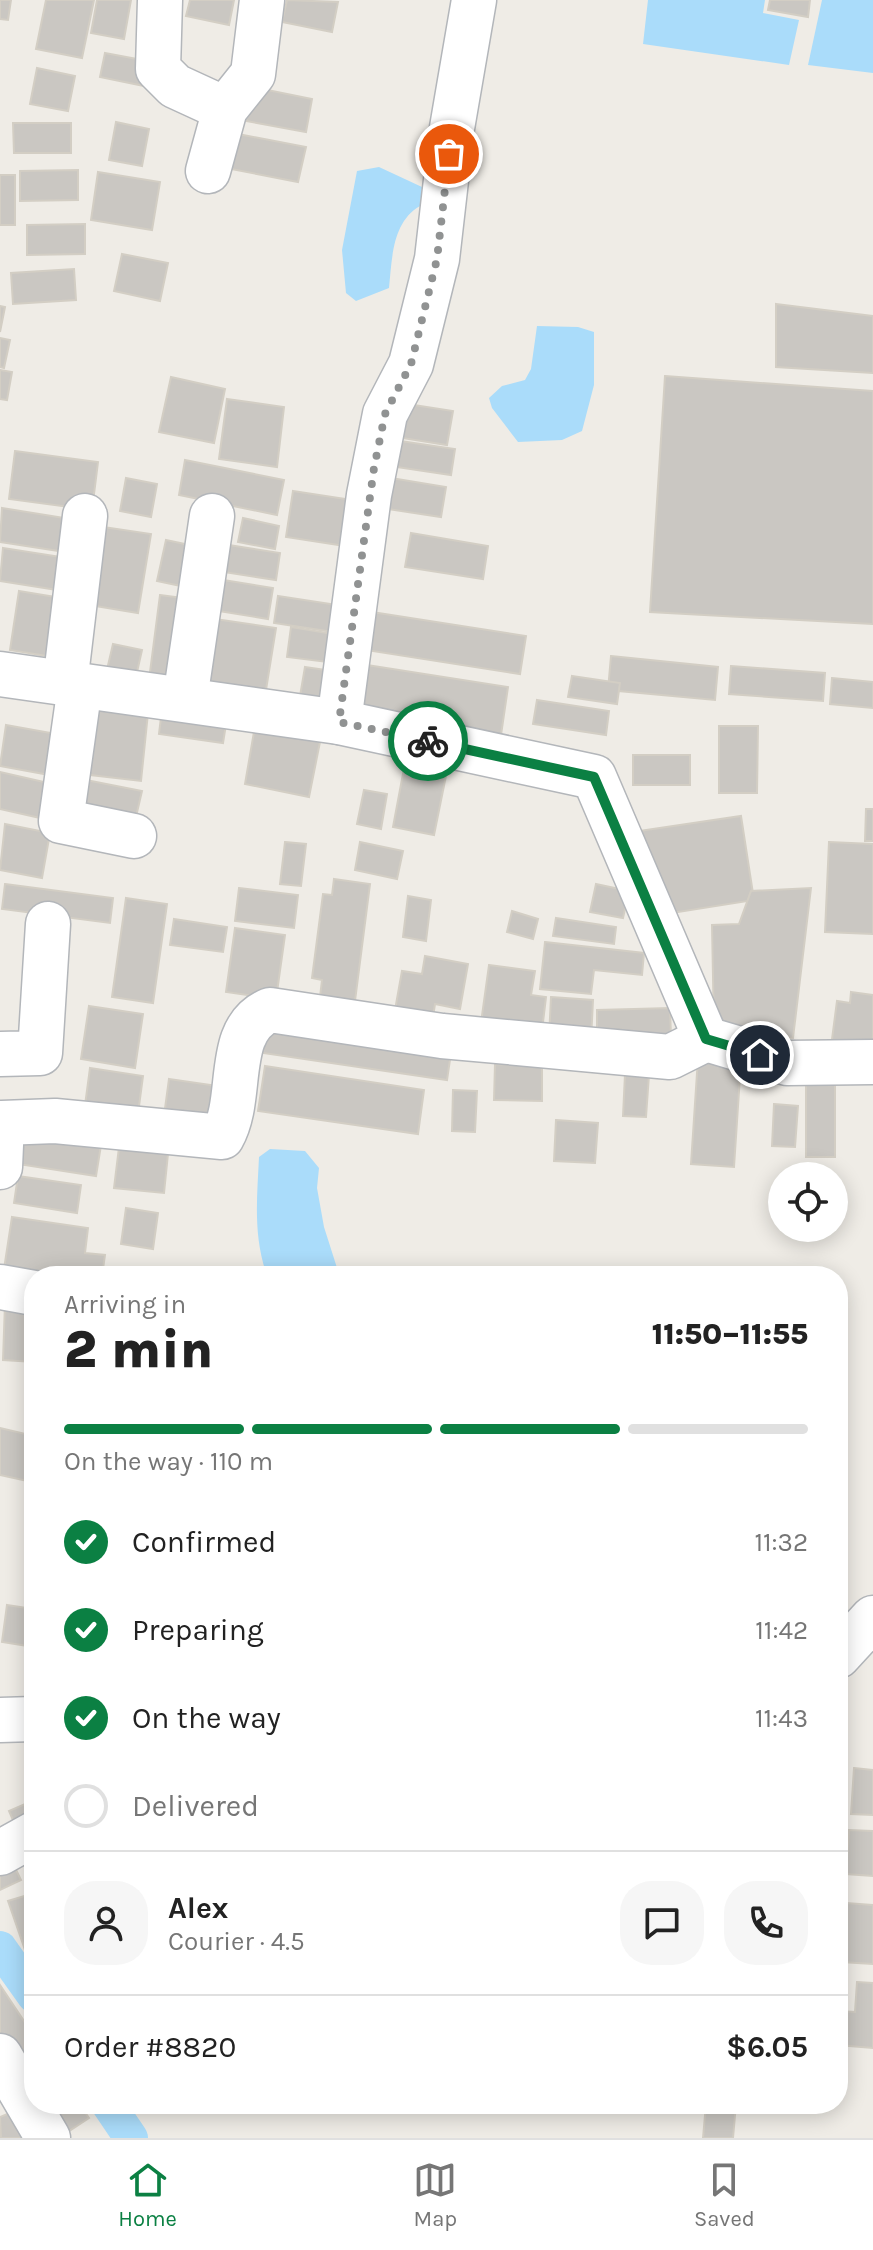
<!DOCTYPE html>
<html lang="en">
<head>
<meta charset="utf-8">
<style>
	:root { --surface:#fff; --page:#f6f6f6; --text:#222; --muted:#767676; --line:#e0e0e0; --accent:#0b8043 }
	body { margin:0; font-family:Karla,sans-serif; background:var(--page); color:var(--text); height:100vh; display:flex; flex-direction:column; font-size:30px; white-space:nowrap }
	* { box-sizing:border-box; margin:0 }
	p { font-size:26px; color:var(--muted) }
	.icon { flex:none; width:44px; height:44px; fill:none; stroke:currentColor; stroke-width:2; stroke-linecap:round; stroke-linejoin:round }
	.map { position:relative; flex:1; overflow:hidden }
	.side { position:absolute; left:24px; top:1266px; width:824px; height:848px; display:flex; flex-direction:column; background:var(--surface); border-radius:32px; box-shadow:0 4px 20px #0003 }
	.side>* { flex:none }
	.fabs { position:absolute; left:768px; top:1162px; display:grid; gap:16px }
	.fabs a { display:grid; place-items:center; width:80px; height:80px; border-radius:50%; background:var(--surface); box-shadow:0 4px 20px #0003; font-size:40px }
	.pin { position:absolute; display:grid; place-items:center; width:68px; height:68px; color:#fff; margin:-34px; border:4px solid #fff; border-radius:50%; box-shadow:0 2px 8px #0007 }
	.courier { position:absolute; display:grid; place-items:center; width:80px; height:80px; margin:-40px; border:6px solid #0b8043; border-radius:50%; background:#fff; color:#222; box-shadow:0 2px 10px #0007 }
	.headline em { font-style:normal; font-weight:800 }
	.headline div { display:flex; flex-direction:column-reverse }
	.headline { display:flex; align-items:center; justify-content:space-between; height:136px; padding:0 40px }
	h1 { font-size:52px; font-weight:800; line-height:60px }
	.bar { display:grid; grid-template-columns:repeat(4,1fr); gap:12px 8px; align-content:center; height:96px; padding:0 40px }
	.bar i { height:10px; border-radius:6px; background:var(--line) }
	.bar .selected { background:var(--accent) }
	.bar p { grid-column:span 4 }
	.line { display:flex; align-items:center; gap:20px; padding:0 40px; border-top:2px solid var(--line) }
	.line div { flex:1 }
	.round { display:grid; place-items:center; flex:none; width:84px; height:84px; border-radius:32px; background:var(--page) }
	ol { padding:0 40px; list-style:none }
	li { display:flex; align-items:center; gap:24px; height:88px }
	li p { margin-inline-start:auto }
	li .icon { padding:8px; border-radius:50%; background:var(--accent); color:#fff; stroke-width:4 }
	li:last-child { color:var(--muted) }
	li i { width:44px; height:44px; border:4px solid var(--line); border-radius:50% }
	.dock { display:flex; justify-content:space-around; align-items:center; height:112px; border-top:2px solid var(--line); background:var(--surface); font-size:22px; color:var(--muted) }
	.dock a { display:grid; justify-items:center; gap:4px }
	.dock .selected { color:var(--accent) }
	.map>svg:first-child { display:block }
	.water { fill:#aadcfa }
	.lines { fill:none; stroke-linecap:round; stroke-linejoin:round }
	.canal { stroke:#aadcfa; stroke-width:34 }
	.building { fill:#cac7c2; stroke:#d3cec4; stroke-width:2 }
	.minor-casing { stroke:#b3b6ba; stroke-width:47 }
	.minor { stroke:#fff; stroke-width:44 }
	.done { stroke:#909292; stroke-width:8; stroke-dasharray:0 14.4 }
	.route { stroke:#0b8043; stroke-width:10 }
</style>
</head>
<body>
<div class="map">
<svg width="873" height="2138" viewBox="0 0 873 2138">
	<rect width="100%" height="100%" fill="#efece6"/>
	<g class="water">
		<polygon points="648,0 765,0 763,13 799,20 789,65 643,44"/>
		<polygon points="822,0 873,0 873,73 808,65"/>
		<path d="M379 167 422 187 420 206C392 222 392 259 389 288L356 301 346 293 342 250 357 171Z"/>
		<polygon points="537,326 578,327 594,332 594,385 582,431 562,440 518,442 492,408 489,398 502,386 525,380 531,369"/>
		<path d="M270 1149 305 1151 319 1168 317 1188 324 1227 338 1271 350 1276H267C253 1235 257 1200 259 1157Z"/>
	</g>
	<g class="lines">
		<g class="canal">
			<polyline points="0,1948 34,1996"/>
			<polyline points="108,2104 131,2138"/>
		</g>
	</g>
	<g class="building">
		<polygon points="0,0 11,0 8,20 0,19"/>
		<polygon points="46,0 94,0 82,58 36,49"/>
		<polygon points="97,0 131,0 124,39 91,33"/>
		<polygon points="190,0 234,0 229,25 186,16"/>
		<polygon points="287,0 338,2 332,32 282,22"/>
		<polygon points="770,0 810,0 808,17 768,10"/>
		<polygon points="105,53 148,61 144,86 100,77"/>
		<polygon points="37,68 75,76 68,111 30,104"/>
		<polygon points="253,87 312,99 306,132 246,121"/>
		<polygon points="116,122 149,129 142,166 109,160"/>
		<polygon points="13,123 71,123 71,153 14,153"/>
		<polygon points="233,133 306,147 298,182 226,168"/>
		<polygon points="78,170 78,200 20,201 20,171"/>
		<polygon points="98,172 160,182 152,230 91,220"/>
		<rect x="0" y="175" width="15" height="50"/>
		<polygon points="85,224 85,254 27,255 27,225"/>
		<polygon points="122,254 168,263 160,301 114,291"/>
		<polygon points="74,269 76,300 13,304 11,273"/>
		<polygon points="776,304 873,316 873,373 776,367"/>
		<polygon points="0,306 5,307 0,332"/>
		<polygon points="0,338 10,340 4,368 0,367"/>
		<polygon points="0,370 12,372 7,400 0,399"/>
		<polygon points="665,376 873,391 873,624 650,612"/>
		<polygon points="171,377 225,389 214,443 159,432"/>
		<polygon points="227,399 284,407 277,467 219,459"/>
		<polygon points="401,403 453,411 447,445 396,437"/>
		<polygon points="387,439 455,449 451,475 383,465"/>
		<polygon points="15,451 98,462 92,510 9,499"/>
		<polygon points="185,460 284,480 277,515 179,495"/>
		<polygon points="385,477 446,487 441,517 381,508"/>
		<polygon points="126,478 157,484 151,517 120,511"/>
		<polygon points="293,491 359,501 352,547 286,537"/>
		<polygon points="2,508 77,520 72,553 0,542"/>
		<polygon points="243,518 279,526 275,549 238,542"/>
		<polygon points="90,525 151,534 138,613 77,603"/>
		<polygon points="411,533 488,546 483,579 405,567"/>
		<polygon points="166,540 204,548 195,589 157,581"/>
		<polygon points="216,543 280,553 276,580 211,570"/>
		<polygon points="3,548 74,559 70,592 0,581"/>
		<polygon points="211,578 273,588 268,619 206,609"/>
		<polygon points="19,591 68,599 59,658 10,650"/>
		<polygon points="160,595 191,599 180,684 149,680"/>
		<polygon points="278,596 344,606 340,633 274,623"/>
		<polygon points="372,612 526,636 520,674 366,650"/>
		<polygon points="215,619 276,628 265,696 205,686"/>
		<polygon points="291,627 339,635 335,663 287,657"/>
		<polygon points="113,644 142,650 135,681 106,674"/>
		<polygon points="611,656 718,667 715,700 608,690"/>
		<polygon points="367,665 508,687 501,735 360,714"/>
		<polygon points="731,666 825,673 823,701 729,694"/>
		<polygon points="305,667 333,671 327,706 299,702"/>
		<polygon points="572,676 620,683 617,704 568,697"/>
		<polygon points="832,678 873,682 873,708 830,704"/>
		<polygon points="537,700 609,711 606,735 533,724"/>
		<polygon points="90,706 148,713 141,781 82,774"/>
		<polygon points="162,709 227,718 223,743 159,734"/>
		<polygon points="6,725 62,735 55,776 0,766"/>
		<polygon points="255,726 320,742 309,797 245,784"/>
		<polygon points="719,726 758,726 757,793 719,793"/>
		<polygon points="408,747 450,756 434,835 393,827"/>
		<rect x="633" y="755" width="57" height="30"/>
		<polygon points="0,772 57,785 49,820 0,809"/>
		<polygon points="81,779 142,791 135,821 75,808"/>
		<polygon points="364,790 387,794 381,829 357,824"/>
		<polygon points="866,809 873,809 873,841 865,841"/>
		<polygon points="741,816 754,900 666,914 639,831"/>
		<polygon points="5,824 50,833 42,878 0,870"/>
		<polygon points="285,842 306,844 301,886 280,884"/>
		<polygon points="360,842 403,851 397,879 355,870"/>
		<polygon points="829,842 873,844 873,934 825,932"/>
		<polygon points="334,879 370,884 355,1001 320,997 322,980 312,978 323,894 332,895"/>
		<polygon points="5,884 113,898 110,923 2,909"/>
		<polygon points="596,884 629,891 623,918 590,912"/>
		<polygon points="239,888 298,895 294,928 235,921"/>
		<polygon points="811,888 793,1038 714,1028 712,925 739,924 751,891"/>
		<polygon points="408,896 431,900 426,941 403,937"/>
		<polygon points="126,898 167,904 153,1003 112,997"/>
		<polygon points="512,911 538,919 533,939 507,932"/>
		<polygon points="556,918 616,927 614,944 553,936"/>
		<polygon points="174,919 227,927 223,952 170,945"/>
		<polygon points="235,928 285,935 276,999 226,992"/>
		<polygon points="545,942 644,953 642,975 594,970 591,994 540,989"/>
		<polygon points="425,956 468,964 460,1009 435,1004 433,1017 395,1010 402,971 422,974"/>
		<polygon points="489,965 535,971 531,995 546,997 541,1039 480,1030"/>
		<polygon points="851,992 873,995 873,1052 831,1047 837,1001 850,1003"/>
		<polygon points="551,997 593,1000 591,1040 549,1038"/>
		<polygon points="89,1006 143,1014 135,1068 81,1059"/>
		<polygon points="670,1008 671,1037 597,1038 597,1010"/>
		<polygon points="268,1019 452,1046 447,1080 263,1053"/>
		<polygon points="698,1058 741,1061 734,1167 691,1164"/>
		<polygon points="495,1064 542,1065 542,1101 494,1100"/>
		<polygon points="265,1066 424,1090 418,1134 258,1111"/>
		<polygon points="90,1068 143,1076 137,1121 84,1113"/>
		<polygon points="625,1074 649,1075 646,1117 623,1116"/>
		<polygon points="169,1079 225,1087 219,1124 164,1116"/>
		<rect x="806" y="1084" width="29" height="73"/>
		<polygon points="453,1090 477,1091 475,1132 452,1131"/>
		<polygon points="774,1104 798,1106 795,1147 772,1146"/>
		<polygon points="556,1120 598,1123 595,1163 554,1161"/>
		<polygon points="23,1128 102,1139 96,1176 18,1164"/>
		<polygon points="120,1139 169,1144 164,1193 114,1188"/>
		<polygon points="18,1176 81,1185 77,1213 14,1203"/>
		<polygon points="126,1208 158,1213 153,1249 121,1244"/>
		<polygon points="12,1217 88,1228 85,1253 105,1255 102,1276 34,1276 2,1282"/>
		<polygon points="5,1303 34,1304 34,1362 3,1360"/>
		<polygon points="0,1428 34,1436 32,1482 0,1475"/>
		<polygon points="7,1605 34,1609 34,1647 2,1642"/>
		<polygon points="34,1735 34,1768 28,1767"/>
		<polygon points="854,1768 873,1770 873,1815 851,1814"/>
		<polygon points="25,1804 34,1822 20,1836 9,1811"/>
		<polygon points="849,1830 873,1831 873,1876 846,1874"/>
		<polygon points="34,1850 34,1883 31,1884 21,1854"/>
		<polygon points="10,1857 21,1880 0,1890 0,1861"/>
		<polygon points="34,1893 34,1947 25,1950 8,1901"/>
		<polygon points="846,1903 873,1905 873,1964 842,1962"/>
		<polygon points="857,1982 873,1983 873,2048 838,2045 840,2011 855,2012"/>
		<polygon points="0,1985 34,2036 34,2084 0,2033"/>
		<polygon points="47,2104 79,2104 89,2118 66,2133"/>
		<polygon points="706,2104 736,2104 733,2138 703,2138"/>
		<polygon points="12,2112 23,2138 1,2138 0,2117"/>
	</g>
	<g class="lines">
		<defs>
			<g id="minor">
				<polyline points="160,0 158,69 175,86 225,109"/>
				<polyline points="208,171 225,109 253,74 262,0"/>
				<polyline points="0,674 339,722 594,777 706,1039 787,1063 873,1062"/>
				<polyline points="65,684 85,516"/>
				<polyline points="80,686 61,821 134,836"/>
				<polyline points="185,699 212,516"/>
				<polyline points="339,722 369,495 385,414 411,364 437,259 452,128 474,0"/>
				<polyline points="0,1054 40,1053 48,924"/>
				<path d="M0 1167 2 1123 55 1121 222 1137C245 1097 223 1030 270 1010L442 1036 670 1057 706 1039"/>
				<polyline points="0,1287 34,1293"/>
				<polyline points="838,1656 873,1618"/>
				<polyline points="0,1720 34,1719"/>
				<polyline points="0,1853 34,1834"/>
				<polyline points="0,2056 48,2138"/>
			</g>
		</defs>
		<use href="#minor" class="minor-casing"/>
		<use href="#minor" class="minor"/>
	</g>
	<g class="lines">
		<polyline class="done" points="428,741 339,722 374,468 385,414 411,364 437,259 449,154"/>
		<polyline class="route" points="428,741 594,777 706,1039 760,1055"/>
	</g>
</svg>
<div class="fabs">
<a><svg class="icon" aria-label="locate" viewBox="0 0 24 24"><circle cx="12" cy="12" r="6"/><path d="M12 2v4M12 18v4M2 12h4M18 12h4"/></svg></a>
</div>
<div class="pin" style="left:449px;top:154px;background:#ea580c"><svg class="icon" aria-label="bag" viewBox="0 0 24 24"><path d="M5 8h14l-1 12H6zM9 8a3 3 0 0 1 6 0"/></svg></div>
<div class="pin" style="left:760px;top:1055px;background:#1f2937"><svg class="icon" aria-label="home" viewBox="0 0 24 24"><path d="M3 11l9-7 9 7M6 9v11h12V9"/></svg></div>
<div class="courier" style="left:428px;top:741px"><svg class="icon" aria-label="bike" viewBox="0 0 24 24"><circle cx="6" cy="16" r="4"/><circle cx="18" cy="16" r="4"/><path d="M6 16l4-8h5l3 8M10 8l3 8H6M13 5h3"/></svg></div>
<section class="side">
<div class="headline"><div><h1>2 min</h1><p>Arriving in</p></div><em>11:50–11:55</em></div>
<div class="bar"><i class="selected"></i><i class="selected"></i><i class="selected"></i><i></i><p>On the way · 110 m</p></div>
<ol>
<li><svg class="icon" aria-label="check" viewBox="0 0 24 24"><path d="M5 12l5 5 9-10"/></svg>Confirmed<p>11:32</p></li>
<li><svg class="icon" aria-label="check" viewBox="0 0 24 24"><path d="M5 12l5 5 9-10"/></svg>Preparing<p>11:42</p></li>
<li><svg class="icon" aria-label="check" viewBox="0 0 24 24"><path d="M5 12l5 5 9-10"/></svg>On the way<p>11:43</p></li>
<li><i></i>Delivered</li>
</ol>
<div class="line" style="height:144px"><a class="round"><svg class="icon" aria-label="person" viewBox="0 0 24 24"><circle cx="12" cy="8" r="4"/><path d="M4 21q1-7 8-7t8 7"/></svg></a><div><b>Alex</b><p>Courier · 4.5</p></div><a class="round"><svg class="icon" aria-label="chat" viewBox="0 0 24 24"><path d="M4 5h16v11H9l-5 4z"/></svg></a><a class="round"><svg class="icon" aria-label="phone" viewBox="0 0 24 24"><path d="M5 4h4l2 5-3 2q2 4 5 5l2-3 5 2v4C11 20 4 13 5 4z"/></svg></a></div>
<div class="line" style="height:104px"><div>Order #8820</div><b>$6.05</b></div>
</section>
</div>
<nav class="dock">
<a class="selected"><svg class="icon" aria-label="home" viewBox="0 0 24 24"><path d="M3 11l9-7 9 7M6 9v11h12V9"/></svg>Home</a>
<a><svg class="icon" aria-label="map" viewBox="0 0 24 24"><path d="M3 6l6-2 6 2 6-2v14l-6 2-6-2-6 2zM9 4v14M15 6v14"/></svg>Map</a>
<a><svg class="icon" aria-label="saved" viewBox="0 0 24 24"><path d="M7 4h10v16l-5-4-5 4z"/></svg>Saved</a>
</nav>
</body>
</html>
